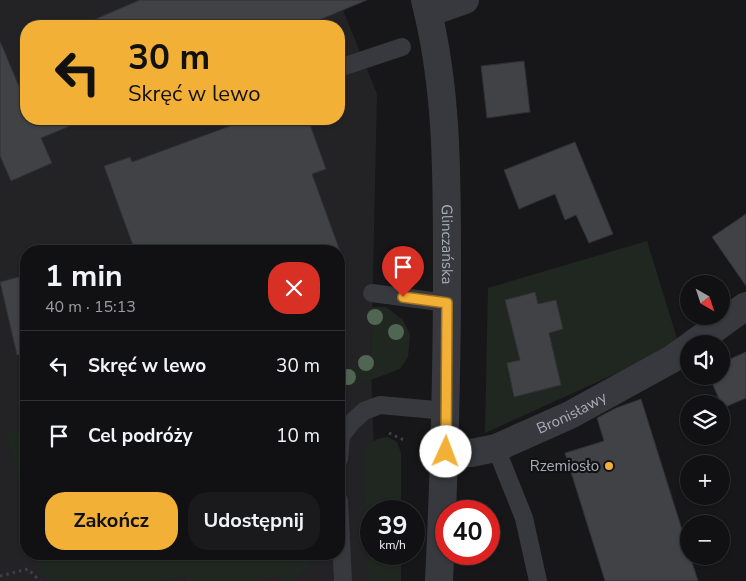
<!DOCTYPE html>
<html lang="pl">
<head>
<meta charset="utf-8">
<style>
  body { margin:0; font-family:"Nunito Sans",sans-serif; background:#1a1a1c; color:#f1f3f6; height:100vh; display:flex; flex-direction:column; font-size:19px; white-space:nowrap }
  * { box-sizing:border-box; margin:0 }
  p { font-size:16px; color:#9c9da0 }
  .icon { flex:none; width:28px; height:28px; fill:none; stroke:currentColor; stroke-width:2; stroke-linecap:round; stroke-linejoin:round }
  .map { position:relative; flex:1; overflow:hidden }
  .side { position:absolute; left:20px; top:245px; width:325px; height:315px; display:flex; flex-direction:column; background:#111113; border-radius:20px; box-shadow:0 1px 4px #0004,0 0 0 1px #303133 }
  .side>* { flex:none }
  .top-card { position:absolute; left:20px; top:20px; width:325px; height:105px; border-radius:20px; box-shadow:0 1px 4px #0004,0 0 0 1px #303133; background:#f2b036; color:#111; overflow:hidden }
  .needle { width:32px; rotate:141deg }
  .fabs { position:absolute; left:680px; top:275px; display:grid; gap:10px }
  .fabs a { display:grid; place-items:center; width:50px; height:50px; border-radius:50%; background:#111113; box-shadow:0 1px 4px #0004,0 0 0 1px #303133; font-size:25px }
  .speed { position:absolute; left:360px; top:500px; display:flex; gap:10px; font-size:25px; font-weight:700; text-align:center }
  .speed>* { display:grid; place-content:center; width:65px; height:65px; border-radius:50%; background:#111113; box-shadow:0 1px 4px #0004,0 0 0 1px #303133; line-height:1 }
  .speed small { font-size:12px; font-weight:400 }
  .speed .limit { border:8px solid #d22; background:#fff; color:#111 }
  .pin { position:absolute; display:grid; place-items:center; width:42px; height:42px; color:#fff; margin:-51px -21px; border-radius:50% 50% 50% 0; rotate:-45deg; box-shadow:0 0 5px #0007 }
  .pin .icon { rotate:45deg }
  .me { position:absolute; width:55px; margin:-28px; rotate:2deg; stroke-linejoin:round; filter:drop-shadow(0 0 4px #0008) }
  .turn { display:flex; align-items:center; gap:18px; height:105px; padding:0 25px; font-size:22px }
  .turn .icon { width:65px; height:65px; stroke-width:2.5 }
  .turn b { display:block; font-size:35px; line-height:42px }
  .round { display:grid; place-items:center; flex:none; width:52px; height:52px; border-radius:20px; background:#1a1a1c }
  .headline { display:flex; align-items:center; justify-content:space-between; height:85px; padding:0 25px }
  h1 { font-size:30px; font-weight:700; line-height:38px }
  .action { display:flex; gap:10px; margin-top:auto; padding:10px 25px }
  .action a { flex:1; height:58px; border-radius:20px; background:#f2b036; color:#111; font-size:20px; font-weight:700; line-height:58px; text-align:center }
  .action a+a { background:#1a1a1c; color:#f1f3f6 }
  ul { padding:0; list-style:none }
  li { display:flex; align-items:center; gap:15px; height:70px; padding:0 25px; border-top:1px solid #303133 }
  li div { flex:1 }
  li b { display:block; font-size:19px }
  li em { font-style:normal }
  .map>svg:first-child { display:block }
  .built { fill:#232326; fill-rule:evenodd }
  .green { fill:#1f2720 }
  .building { fill:#414246; stroke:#313135 }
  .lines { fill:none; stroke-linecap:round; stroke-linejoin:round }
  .path { stroke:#3e4045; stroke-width:3; stroke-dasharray:2.5 4; stroke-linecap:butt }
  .service { stroke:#38393e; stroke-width:18 }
  .minor { stroke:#38393e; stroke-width:28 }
  .tertiary { stroke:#38393e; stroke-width:28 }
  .tree { fill:#516553 }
  .route-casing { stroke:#9d7223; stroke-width:12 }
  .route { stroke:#f2b036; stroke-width:9 }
  .poi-dot { fill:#f2b036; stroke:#121214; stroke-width:2 }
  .labels { text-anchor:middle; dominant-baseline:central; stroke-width:4.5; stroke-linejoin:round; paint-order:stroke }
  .street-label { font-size:15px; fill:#a9aeb9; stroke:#121214 }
  .poi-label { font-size:15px; fill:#a9aeb9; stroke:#121214; text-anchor:end }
</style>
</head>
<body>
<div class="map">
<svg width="746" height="581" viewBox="0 0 746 581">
  <rect width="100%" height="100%" fill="#171719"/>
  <path class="built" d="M0,0H339L377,94L371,368L376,511H371V554L379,581H0ZM26,26H339V119H26ZM26,251H339V554H26Z"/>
  <g class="green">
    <path d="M647,241L679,345L485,433L488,288Z"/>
    <path d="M372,307H386L403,320L410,334L408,357L400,369L346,389L339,396V370L371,368Z"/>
    <path d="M26,428V515L7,433Z"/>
    <path d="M388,437L397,442L401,453V511H371V554H401V581H369L364,453C371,442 375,438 388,437Z"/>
    <path d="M36,554H320L294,581H279L278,576L257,581H186L185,576L164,581H49L48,575L41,577Z"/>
  </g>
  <g class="building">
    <path d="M140,0H367L305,26H79Z"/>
    <path d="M0,41L26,103V119H87L41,138L52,163L11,181L0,156Z"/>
    <path d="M524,61L530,112L487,118L481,66Z"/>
    <path d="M249,119H308L326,169L312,174L340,251H135L104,166L130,157L132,162Z"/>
    <path d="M575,142L613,234L589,243L576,215L565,220L555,194L519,209L504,170Z"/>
    <path d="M746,214V286L712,237Z"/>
    <path d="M26,275V354L17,355L0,282Z"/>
    <path d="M535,292L538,304L556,300L563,329L549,333L561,385L514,397L507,363L520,360L505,300Z"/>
    <path d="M746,352V398L723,408L709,376H721V363Z"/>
    <path d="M641,399L689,552V556H690L698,581H605L565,453L604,441L597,418L616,408Z"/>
  </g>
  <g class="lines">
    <g class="path">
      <path d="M389,433L404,440"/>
      <path d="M0,576L28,569L40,581"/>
    </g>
    <g class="service">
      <path d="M339,68L402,47"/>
      <path d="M372,293L447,303"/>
      <path d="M496,448L524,518L538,581"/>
      <path d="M339,459L341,436L351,423L364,411L380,405L447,411"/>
      <path d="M339,501L343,581"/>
    </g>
    <g class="minor">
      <path d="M428,13L465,0"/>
      <path d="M693,344L746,306"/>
      <path id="s1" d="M446,451L471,453L496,448L570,415L672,359L689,347"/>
    </g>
    <path class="tertiary" id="s2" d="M425,0C448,89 447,180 447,271C447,375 444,477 439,581"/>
  </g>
  <g class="tree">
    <circle cx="375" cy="317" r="8"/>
    <circle cx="396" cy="332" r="8"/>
    <circle cx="366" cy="363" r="8"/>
    <circle cx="348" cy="377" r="8"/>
  </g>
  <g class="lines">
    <g class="route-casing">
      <path id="route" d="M403,297L447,303L446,452"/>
    </g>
    <use href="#route" class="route"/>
  </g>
  <circle class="poi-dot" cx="609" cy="466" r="5"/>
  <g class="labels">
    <g class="street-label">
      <text stroke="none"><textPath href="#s2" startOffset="246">Glinczańska</textPath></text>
      <text stroke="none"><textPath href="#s1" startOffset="134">Bronisławy</textPath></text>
    </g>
    <g class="poi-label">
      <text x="599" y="466">Rzemiosło</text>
    </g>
  </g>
</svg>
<div class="fabs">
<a><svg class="needle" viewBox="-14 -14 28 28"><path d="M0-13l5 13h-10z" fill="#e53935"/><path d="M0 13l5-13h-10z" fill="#9c9da0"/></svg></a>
<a><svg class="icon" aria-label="sound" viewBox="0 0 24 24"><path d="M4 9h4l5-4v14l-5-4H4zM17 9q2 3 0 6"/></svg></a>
<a><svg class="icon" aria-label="layers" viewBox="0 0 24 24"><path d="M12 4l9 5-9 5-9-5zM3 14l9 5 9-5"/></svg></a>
<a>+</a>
<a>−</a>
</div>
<div class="speed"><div>39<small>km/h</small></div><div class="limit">40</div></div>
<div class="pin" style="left:403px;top:297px;background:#d93025"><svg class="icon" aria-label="arrive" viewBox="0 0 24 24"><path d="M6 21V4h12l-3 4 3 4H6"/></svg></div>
<svg class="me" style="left:446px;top:452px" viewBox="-20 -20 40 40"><circle r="19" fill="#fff"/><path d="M0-13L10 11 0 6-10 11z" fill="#f2b036"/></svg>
<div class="top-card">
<div class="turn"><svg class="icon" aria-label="left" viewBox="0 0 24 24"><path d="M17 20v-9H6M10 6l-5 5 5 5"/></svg><div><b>30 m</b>Skręć w lewo</div></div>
</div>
<section class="side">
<div class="headline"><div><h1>1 min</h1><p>40 m · 15:13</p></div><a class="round" style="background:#d93025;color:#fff"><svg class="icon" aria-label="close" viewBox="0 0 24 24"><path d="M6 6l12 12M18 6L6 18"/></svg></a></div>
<ul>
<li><svg class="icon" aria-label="left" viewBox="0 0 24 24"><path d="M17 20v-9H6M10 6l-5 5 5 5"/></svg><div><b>Skręć w lewo</b></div><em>30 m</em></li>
<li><svg class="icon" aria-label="arrive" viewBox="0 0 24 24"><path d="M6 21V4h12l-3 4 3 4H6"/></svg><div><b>Cel podróży</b></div><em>10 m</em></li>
</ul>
<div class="action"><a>Zakończ</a><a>Udostępnij</a></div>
</section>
</div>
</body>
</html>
